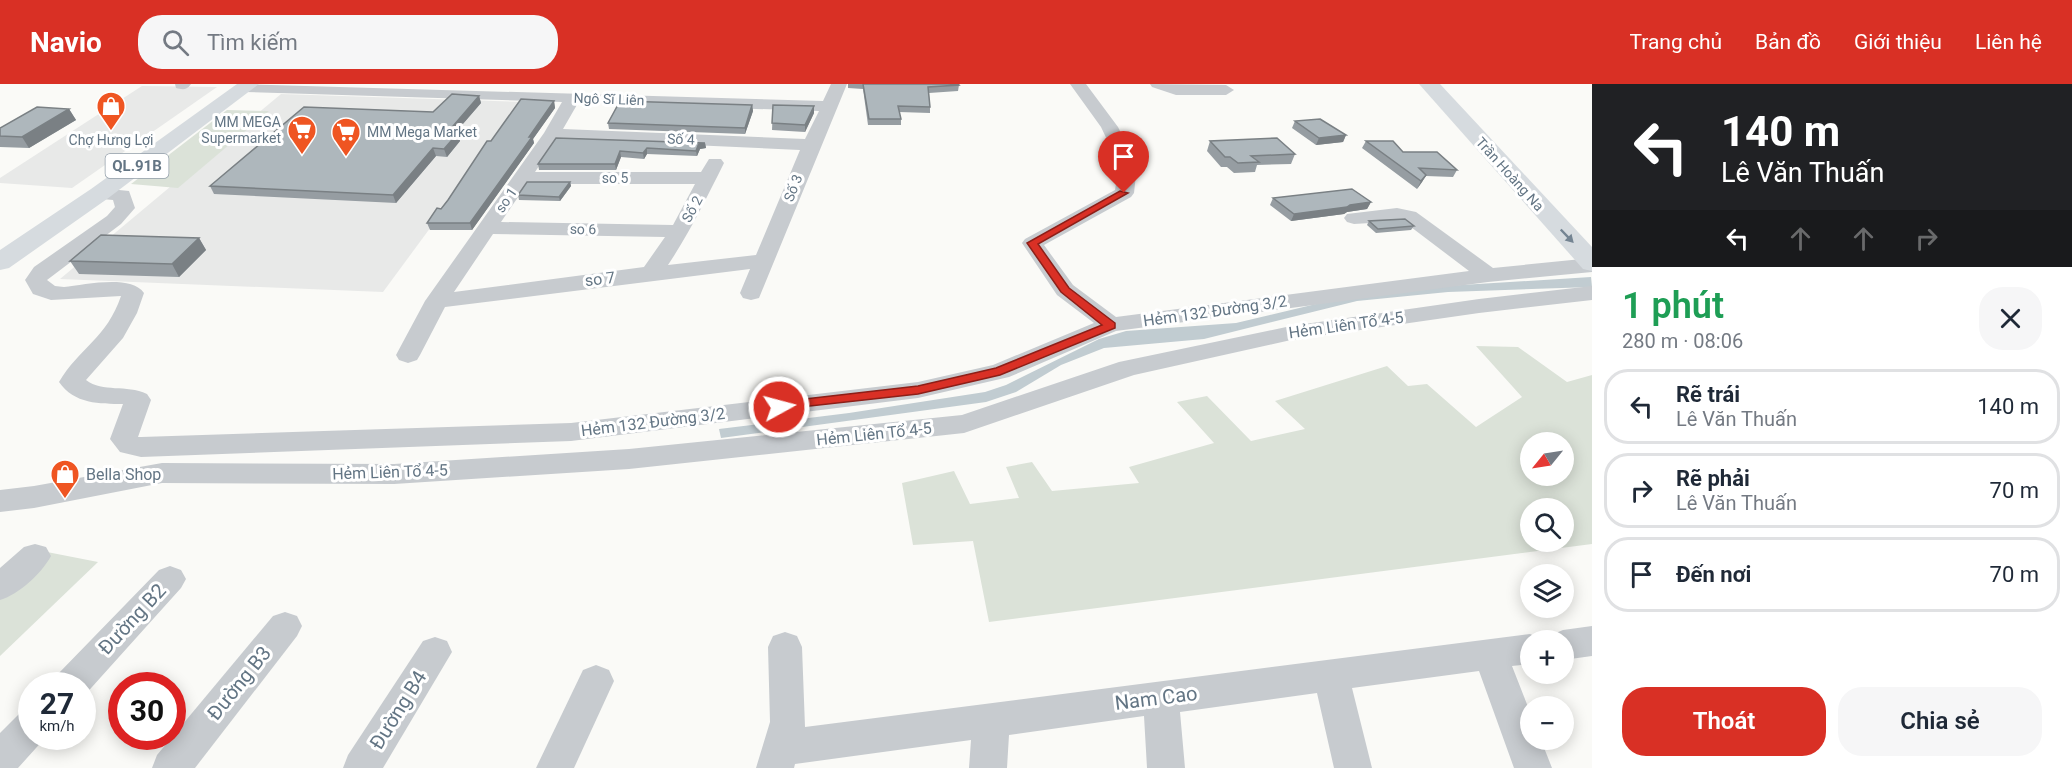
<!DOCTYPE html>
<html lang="vi">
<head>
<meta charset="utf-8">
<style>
  body { margin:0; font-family:Roboto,sans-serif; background:#f6f6f7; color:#1f2937; height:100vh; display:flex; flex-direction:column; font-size:22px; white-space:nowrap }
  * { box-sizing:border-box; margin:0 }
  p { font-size:20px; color:#747a83 }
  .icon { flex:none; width:33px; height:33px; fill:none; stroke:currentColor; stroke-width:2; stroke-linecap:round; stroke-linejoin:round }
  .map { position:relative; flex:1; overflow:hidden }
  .drawer { display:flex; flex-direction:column; background:#fff; width:480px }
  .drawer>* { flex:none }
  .banner { background:#202124; color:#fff; overflow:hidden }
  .needle { width:39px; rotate:240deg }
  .fabs { position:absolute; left:1520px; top:348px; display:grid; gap:12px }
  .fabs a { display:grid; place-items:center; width:54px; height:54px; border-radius:50%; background:#fff; box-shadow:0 3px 15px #0003; font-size:30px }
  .speed { position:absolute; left:18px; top:588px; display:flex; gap:12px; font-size:30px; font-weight:700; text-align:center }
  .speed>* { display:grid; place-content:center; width:78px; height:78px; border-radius:50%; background:#fff; box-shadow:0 3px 15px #0003; line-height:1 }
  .speed small { font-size:15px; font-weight:400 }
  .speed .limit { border:9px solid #d22; background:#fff; color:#111 }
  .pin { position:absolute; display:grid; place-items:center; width:51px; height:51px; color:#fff; margin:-62px -26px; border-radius:50% 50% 50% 0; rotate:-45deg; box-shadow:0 0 6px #0007 }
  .pin .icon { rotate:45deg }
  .me { position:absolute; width:66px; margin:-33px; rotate:83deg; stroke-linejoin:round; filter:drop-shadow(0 0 4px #0008) }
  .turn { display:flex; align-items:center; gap:21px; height:126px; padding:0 30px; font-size:27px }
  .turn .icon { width:78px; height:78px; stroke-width:2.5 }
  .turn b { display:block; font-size:42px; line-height:51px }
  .lanes { display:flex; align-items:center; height:57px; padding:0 30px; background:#0003; justify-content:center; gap:30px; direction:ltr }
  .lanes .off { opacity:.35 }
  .round { display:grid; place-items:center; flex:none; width:63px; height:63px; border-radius:24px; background:#f6f6f7 }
  .summary { display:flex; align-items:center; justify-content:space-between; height:102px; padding:0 30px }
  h1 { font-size:36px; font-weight:600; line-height:45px; color:#1e9e55 }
  .primary-button { display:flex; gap:12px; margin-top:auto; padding:12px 30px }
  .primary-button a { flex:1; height:69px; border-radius:24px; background:#d93025; color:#fff; font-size:24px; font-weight:600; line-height:69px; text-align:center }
  .primary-button a+a { background:#f6f6f7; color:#1f2937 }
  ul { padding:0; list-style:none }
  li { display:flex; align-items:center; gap:18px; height:75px; margin:0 12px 9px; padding:0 18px; border:3px solid #e0e1e3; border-radius:24px }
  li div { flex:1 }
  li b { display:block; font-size:22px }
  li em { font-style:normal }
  header { display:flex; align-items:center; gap:36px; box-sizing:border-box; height:84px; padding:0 30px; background:#d93025; color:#fff }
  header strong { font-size:28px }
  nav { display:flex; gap:33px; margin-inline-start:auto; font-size:21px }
  .search { width:420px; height:54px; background:#f6f6f7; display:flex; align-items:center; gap:15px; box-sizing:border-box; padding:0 21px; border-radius:24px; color:#747a83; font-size:22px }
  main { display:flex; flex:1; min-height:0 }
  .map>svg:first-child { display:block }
  .built { fill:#e8e9e8 }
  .green { fill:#dbe2d8; fill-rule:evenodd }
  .water { fill:#c1ccd1 }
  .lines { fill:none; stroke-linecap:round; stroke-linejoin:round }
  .minor { fill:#c7cbcf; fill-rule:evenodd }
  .major { fill:#d6dbdf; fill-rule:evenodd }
  .highway { fill:#d6dbdf; fill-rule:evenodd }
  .wall { fill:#969da2 }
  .shaded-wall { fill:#7a8084 }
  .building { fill:#aeb7bc; stroke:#7a8084; stroke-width:1.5 }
  .oneway { fill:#748492 }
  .route { fill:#d93025; stroke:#8d1f18; stroke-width:1.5 }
  .labels { text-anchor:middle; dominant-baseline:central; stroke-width:6; stroke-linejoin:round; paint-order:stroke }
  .far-street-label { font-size:14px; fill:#637584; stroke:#fff }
  .far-poi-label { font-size:14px; fill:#637584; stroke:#fff; text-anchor:end }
  .shield { fill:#fff; stroke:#929ea9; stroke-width:1.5 }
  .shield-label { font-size:15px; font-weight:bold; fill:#637584 }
  .street-label { font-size:16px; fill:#637584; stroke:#fff }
  .poi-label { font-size:16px; fill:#637584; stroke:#fff; text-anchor:start }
  .near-street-label { font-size:20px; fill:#637584; stroke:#fff }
</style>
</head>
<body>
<header>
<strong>Navio</strong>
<div class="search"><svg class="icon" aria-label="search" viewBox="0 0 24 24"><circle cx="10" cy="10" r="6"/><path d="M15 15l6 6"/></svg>Tìm kiếm</div>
<nav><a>Trang chủ</a><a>Bản đồ</a><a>Giới thiệu</a><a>Liên hệ</a></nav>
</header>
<main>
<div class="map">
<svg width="1592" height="684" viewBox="0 0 1592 684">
  <rect width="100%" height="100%" fill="#fafaf7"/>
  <g class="built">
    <path d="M142,2L217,3L72,104L0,99V94Z"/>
    <path d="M281,10L523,18L383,208L60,195Z"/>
  </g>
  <g class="green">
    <path d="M227,26L269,27L178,104L131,100Z"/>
    <path d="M1476,262L1518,263L1567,298L1592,291V460L989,538L973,457L913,461L902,399L954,387L970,420L1019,414L1006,383L1032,378L1052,407L1139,399L1129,383L1214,359L1177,318L1207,312L1251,357L1305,345L1275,317L1387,282L1408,302L1427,300L1476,343L1522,313ZM1530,358H1563V392H1530ZM1530,424H1563V458H1530Z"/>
    <path d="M47,468L98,478L0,572V512Z"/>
  </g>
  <path class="water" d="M1591,193L1592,203L1448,208L1357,217L1204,255L1104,264L1061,281L1016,308L986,318L721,354L719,345L849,329L985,308L1006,301L1099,255L1126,247L1236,239L1316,220L1413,204Z"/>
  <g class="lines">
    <g class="minor">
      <path d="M175,0H191C187,6 183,6 176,4Z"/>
      <path d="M239,0L823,17L831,0H847L759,214L751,216L743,214L740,209L750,185L445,223L420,271L417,276L408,279L399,276L396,271L425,217L544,49L562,18L245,8L239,6L237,3ZM578,19L819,27L805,55L563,45ZM557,55L800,66L756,171L668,181C690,148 707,113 724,79L721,75H709L701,88H535ZM527,100H695L673,141L501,138ZM493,150L665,153L644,183L454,208Z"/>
      <path d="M1070,0H1086L1118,43L1137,81L1134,109L1131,113L1044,161L1073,201L1116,233L1469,187L1403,137L1354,140L1347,138L1344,134L1347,130L1397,124L1416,128L1493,184L1592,174V188L1488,198L1116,247L1009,293L918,314L571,357L141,373L120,368L110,355L123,320C100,320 74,320 59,298C79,264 107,254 121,212L51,216L33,210L25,196L34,183L107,132L115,123L113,116L92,114L89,110L92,106L99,104L129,107L135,124L121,140L47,196L55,202L64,203C84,201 131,190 144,209L137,229L123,254L86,296C103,309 126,300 147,310L151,316L138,353H141L571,339L918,298L993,281L1094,239L1057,211L1022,159L1025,155L1115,106L1119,81L1101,43Z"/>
      <path d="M1150,0L1226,1L1234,6L1226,11H1176L1152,3Z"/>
      <path d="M1592,202V216L1479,229L1291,256L1134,291L964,349L629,385L394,400L162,399L34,424L0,428V406L34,402L162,379L394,380L629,365L962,331L1119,278L1291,242L1479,215Z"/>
      <path d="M35,460L46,463L51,472C41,490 19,510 0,516V484L24,463Z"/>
      <path d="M170,482L181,486L186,495L181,504L83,613L82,602H52L57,591L159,486Z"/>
      <path d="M285,528L297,532L302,542L297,552L195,684H152L157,671L273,532Z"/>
      <path d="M1592,542V572L1563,576V556H1548L1551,551L1563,546Z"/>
      <path d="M785,548L797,552L802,563L805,643L1530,550L1543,556H1530V580L1512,582L1530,628V656H1541L1552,684H1514L1479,587L1352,604L1372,684H1334L1317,609L1180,628L1185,684H1147L1144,632L1009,651L1007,684H969L971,656L795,680L794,684H756L770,638L768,563L773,552Z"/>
      <path d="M435,553L447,557L452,568L383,684H343L348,671L423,557Z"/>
      <path d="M596,581L609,586L614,597L574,684H536L583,586Z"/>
      <path d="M32,625V652H46L45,654L18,684H0V649L19,630Z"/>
    </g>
    <path class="major" d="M1419,0H1440L1592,163V187L1583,185Z"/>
    <path class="highway" d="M237,0H259L107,115L9,184L0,186V166L91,105Z"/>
  </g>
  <g class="wall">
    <path d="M848,0H958L959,1L958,7L929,9L930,23V29L899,28L901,35V41H868L863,5L848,4Z"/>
    <path d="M479,12L481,19L455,49H458L460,57L447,73L436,72L396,119L214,110L210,102L433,28Z"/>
    <path d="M554,17L555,24L533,55L534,59L472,146H430L427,139L441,125L491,57Z"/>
    <path d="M752,21L753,27L745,50L609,45L608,39Z"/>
    <path d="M773,21L814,29L805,48L772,46Z"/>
    <path d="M69,25L76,36L29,64L0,63V44Z"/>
    <path d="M1295,37L1346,51L1343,58L1316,61L1292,44Z"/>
    <path d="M556,54L705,59L706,64L700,65L697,72L647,70L644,75L621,73L616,86H539L538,80Z"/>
    <path d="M1210,57L1295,70L1291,80L1257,81L1255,88L1234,89L1227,83H1221L1207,67Z"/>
    <path d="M1366,57L1403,68L1457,86L1453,93L1426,92L1422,98L1417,105L1362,64Z"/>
    <path d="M570,98L571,102L560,117L519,116L518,111Z"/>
    <path d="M1273,114L1371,118L1367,125L1347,128L1344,130L1291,137L1270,121Z"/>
    <path d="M1369,137L1414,142L1411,146L1376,149L1367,141Z"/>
    <path d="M199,154L206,166L179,193L79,190L70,177Z"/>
  </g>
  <g class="shaded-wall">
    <path d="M479,12L481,19L449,56L447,49Z"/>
    <path d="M554,17L555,24L533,55L534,59L472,146L470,139L529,53Z"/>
    <path d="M752,21L753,27L745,50V44Z"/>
    <path d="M814,22V29L805,48V41Z"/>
    <path d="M69,25L76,36L29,64L22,53Z"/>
    <path d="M458,49L460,57L447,73L444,65Z"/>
    <path d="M1346,51L1343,58L1316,61L1319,54Z"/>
    <path d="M699,59H705L706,64L700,65L697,72L696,67Z"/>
    <path d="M433,64L436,72L396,119L393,111Z"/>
    <path d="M647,64V70L644,75L643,69Z"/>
    <path d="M620,67L621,73L616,86L615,80Z"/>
    <path d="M1426,91L1422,98L1417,105L1421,97Z"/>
    <path d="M570,98L571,102L560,117L559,113Z"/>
    <path d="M1371,118L1367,125L1347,128L1344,130L1291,137L1294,130L1350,121Z"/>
    <path d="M199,154L206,166L179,193L172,180Z"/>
  </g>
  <g class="building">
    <path d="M863,0H958L959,1L928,3L930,23L898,22L901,35H869Z"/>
    <path d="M452,10L479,12L447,49H458L444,65L433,64L393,111L210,102L304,23L433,28Z"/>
    <path d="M521,15L554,17L529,53H532L470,139H427L437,124L441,125L448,116L487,57H491Z"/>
    <path d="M620,17L752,21L745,44L608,39Z"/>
    <path d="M773,21L814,22L805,41L772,39Z"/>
    <path d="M37,23L69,25L22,53L0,52V44Z"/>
    <path d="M1320,35L1346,51L1319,54L1295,37Z"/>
    <path d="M556,54L705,59H699L696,67L647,64L643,69L620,67L615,80H538Z"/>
    <path d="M1277,54L1295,70L1251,72L1259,78L1238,79L1230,73H1225L1210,57Z"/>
    <path d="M1366,57H1393L1403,68H1437L1457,86L1419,84L1426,91L1421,97Z"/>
    <path d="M527,98H570L559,113L518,111Z"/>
    <path d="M1352,105L1371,118L1350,121L1347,123L1294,130L1273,114Z"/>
    <path d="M1405,135L1414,142L1378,145L1369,137Z"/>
    <path d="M101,151L199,154L172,180L70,177Z"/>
  </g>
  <defs><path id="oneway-solid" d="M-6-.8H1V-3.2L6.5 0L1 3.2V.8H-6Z" transform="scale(1.5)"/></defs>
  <use class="oneway" href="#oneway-solid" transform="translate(1567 152) rotate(46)"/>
  <path class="route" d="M1120,107L1128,109L1038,160L1069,204L1115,239V244L1000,291L918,310L774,326L772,323L779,318L918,302L996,284L1102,241L1061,208L1027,159Z"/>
  <defs>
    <g id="shop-pin" transform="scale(1.5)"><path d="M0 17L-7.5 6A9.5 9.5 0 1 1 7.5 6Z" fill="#ef5522" stroke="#fff"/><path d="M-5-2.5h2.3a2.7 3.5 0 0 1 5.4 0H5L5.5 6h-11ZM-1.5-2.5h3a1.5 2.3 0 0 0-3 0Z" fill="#fff"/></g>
    <g id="supermarket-pin" transform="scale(1.5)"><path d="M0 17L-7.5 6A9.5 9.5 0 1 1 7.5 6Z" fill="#ef5522" stroke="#fff"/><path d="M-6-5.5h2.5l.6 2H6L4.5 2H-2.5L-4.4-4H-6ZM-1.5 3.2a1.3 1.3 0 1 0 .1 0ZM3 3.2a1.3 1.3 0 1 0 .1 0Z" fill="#fff"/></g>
  </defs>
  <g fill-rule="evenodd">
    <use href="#shop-pin" x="111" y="22"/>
    <use href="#supermarket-pin" x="302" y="46"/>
    <use href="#supermarket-pin" x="346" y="48"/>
    <use href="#shop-pin" x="65" y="390"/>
  </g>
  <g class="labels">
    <g class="far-street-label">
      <text transform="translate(609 15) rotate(2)">Ngô Sĩ Liên</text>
      <text transform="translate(681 55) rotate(2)">Số 4</text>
      <text transform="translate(1510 90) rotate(48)">Trần Hoàng Na</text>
      <text x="615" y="94">so 5</text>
      <text transform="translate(793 104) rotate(-68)">Số 3</text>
      <text transform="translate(506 116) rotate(-56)">so 1</text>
      <text transform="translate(692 125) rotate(-61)">Số 2</text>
      <text transform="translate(583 145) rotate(1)">so 6</text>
    </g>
    <g class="far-poi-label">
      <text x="281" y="38">MM MEGA<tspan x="281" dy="16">Supermarket</tspan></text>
      <text x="367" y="48" text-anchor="start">MM Mega Market</text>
      <text x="111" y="56" text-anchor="middle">Chợ Hưng Lợi</text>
    </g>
    <rect class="shield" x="105.5" y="70" width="63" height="24" rx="4.5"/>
    <g class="shield-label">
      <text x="137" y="82">QL.91B</text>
    </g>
    <g class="street-label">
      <text transform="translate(600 195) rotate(-7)">so 7</text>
      <text transform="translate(1215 227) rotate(-8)">Hẻm 132 Đường 3/2</text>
      <text transform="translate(1346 241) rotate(-8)">Hẻm Liên Tổ 4-5</text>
      <text transform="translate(653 338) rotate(-7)">Hẻm 132 Đường 3/2</text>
      <text transform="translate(874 350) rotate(-6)">Hẻm Liên Tổ 4-5</text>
      <text transform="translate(390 388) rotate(-2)">Hẻm Liên Tổ 4-5</text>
    </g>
    <g class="poi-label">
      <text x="86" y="390">Bella Shop</text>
    </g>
    <g class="near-street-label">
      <text transform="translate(132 535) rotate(-47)">Đường B2</text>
      <text transform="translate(239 599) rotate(-51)">Đường B3</text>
      <text transform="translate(1156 614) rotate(-7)">Nam Cao</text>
      <text transform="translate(398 626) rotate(-58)">Đường B4</text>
    </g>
  </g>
</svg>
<div class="fabs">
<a><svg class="needle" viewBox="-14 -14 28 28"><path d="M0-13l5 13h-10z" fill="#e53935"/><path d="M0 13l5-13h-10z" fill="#747a83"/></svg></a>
<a><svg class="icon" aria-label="search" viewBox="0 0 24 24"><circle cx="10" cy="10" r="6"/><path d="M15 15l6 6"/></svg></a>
<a><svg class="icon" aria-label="layers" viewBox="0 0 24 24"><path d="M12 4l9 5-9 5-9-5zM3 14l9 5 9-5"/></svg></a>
<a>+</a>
<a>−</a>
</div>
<div class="speed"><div>27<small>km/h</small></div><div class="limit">30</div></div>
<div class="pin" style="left:1124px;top:109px;background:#d93025"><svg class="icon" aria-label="arrive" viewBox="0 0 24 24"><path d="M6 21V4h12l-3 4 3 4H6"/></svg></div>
<svg class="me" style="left:779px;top:323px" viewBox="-20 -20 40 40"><circle r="17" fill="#d93025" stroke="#fff" stroke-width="3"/><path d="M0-11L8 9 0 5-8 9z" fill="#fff"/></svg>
</div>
<section class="drawer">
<div class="banner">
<div class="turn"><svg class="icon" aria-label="left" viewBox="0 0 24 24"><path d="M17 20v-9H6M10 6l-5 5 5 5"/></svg><div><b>140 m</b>Lê Văn Thuấn</div></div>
<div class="lanes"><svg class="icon" aria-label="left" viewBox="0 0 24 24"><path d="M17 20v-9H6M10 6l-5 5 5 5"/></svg><svg class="icon off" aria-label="ahead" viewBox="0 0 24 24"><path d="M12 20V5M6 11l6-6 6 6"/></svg><svg class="icon off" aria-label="ahead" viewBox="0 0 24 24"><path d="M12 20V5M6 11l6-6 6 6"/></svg><svg class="icon off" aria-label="right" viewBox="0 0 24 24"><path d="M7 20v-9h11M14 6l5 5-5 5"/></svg></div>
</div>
<div class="summary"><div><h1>1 phút</h1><p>280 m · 08:06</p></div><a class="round"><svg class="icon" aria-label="close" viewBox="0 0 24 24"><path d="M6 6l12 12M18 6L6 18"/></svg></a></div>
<ul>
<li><svg class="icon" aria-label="left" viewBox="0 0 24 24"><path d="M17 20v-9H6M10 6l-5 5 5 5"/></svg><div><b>Rẽ trái</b><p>Lê Văn Thuấn</p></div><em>140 m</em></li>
<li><svg class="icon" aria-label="right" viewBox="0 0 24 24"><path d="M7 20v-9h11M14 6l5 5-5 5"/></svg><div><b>Rẽ phải</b><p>Lê Văn Thuấn</p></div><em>70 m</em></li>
<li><svg class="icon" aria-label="arrive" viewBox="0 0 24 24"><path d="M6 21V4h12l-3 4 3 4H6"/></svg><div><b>Đến nơi</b></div><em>70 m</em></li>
</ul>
<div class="primary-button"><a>Thoát</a><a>Chia sẻ</a></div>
</section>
</main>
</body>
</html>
